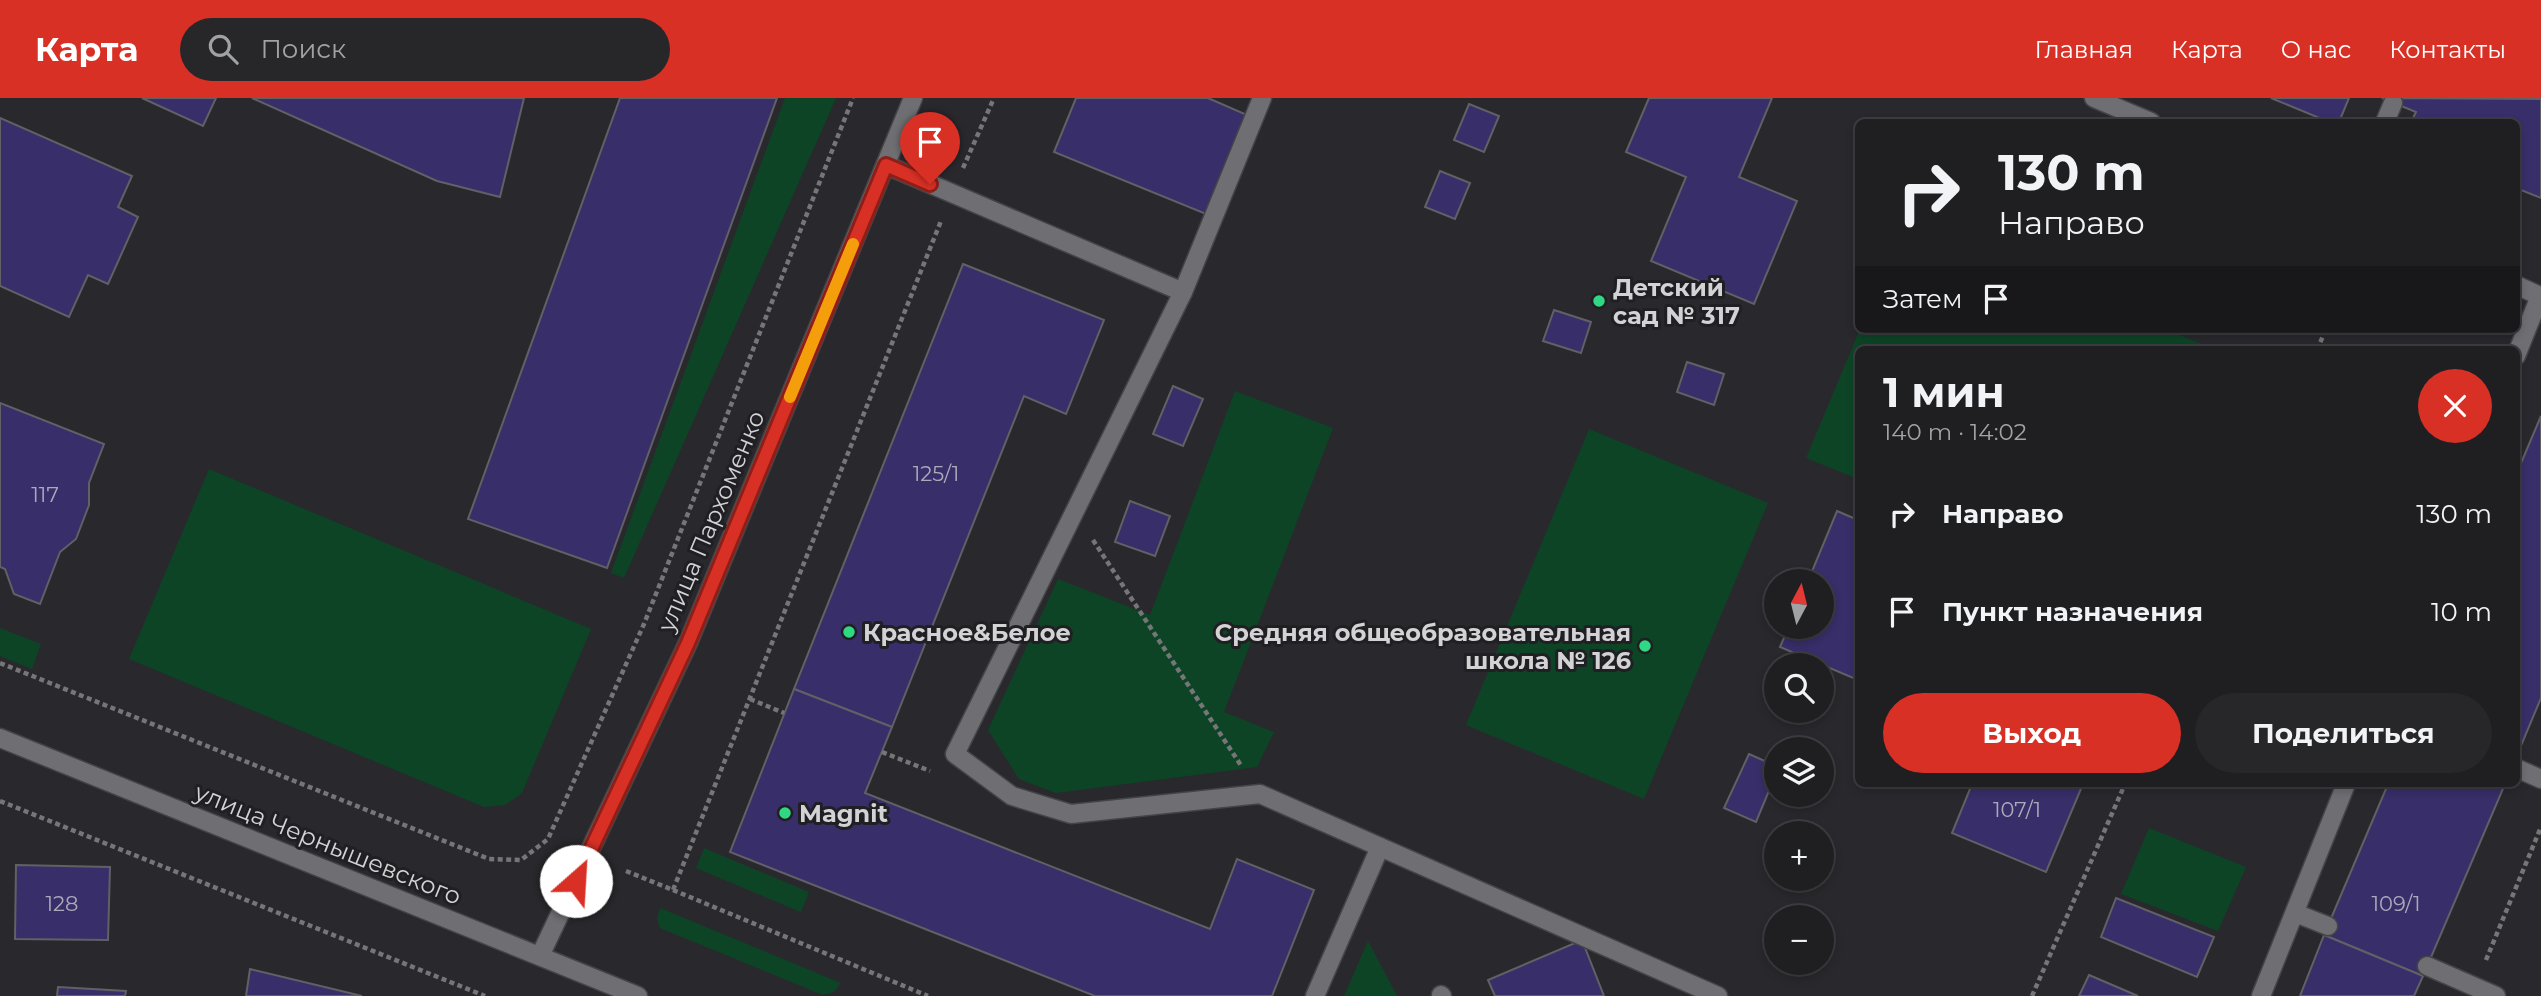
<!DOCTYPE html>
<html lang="ru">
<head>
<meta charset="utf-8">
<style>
  body { margin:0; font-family:Montserrat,sans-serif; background:#27272a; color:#f1f3f6; height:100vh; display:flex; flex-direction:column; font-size:26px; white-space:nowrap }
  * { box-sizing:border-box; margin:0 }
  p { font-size:23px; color:#a1a2a5 }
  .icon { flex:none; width:38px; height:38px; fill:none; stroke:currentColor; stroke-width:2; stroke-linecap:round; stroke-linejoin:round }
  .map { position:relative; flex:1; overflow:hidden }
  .sheet { position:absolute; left:1855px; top:248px; width:665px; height:441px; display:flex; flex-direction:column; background:#1f1f22; border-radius:10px; box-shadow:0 4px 10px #0003,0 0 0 2px #3c3d40 }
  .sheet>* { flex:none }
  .guide { position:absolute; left:1855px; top:21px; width:665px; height:214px; border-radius:10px; box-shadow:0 4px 10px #0003,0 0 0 2px #3c3d40; background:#1f1f22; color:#f1f3f6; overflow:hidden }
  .needle { width:46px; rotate:7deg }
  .buttons { position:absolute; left:1764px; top:471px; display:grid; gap:14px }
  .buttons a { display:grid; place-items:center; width:70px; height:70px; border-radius:50%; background:#1f1f22; box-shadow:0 4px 10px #0003,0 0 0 2px #3c3d40; font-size:35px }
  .pin { position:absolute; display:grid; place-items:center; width:60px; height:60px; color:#fff; margin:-72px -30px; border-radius:50% 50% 50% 0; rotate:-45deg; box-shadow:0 0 7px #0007 }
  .pin .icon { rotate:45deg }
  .me { position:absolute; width:77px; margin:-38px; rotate:26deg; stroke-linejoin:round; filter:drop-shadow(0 0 5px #0008) }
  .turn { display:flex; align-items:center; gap:24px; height:147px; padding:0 28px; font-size:32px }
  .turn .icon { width:91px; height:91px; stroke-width:2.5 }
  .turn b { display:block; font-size:49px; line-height:60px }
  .then { display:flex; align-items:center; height:66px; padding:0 28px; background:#0003; gap:14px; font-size:26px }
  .round { display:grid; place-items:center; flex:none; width:74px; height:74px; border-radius:37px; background:#27272a }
  .summary { display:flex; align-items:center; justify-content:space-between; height:119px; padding:0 28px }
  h1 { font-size:42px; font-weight:700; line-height:52px }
  .button { display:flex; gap:14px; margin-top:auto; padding:14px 28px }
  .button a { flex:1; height:80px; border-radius:42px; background:#d93025; color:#fff; font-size:28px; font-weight:700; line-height:80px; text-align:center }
  .button a+a { background:#27272a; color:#f1f3f6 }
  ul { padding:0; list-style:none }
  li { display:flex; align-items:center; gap:21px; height:98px; padding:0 28px }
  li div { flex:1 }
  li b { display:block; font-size:26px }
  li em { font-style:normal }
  header { display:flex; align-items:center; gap:42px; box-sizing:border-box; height:98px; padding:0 35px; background:#d93025; color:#fff }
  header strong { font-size:33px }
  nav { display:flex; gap:38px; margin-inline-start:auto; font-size:24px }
  .search { width:490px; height:63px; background:#27272a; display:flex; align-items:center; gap:18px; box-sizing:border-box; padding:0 24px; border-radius:38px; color:#a1a2a5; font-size:26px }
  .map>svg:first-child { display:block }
  .green { fill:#0d4426 }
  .building { fill:#382e69; stroke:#616065; stroke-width:2 }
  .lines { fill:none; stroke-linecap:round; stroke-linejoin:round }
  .service-casing { stroke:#444447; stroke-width:21 }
  .tertiary-casing { stroke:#444447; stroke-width:21 }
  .path { stroke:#767679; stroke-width:4.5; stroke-dasharray:5 3.5; stroke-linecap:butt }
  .service { stroke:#6f6f73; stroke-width:18 }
  .tertiary { stroke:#6f6f73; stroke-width:18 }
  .route-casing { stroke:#8d1f18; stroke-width:18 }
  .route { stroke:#d93025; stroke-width:12 }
  .slow { stroke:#f59e0b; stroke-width:12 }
  .poi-dot { fill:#30d883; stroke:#201f23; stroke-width:2.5 }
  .labels { text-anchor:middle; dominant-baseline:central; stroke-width:6; stroke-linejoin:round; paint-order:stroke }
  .number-label { font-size:21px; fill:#acaaba }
  .poi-label { font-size:24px; font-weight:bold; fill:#d3d3d5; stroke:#201f23; text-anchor:start }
  .street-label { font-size:24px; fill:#d3d3d5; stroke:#201f23 }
</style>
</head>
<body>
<header>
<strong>Карта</strong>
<div class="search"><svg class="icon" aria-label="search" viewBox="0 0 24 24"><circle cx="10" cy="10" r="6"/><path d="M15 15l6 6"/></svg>Поиск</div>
<nav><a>Главная</a><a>Карта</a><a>О нас</a><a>Контакты</a></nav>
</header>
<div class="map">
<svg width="2541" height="898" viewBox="0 0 2541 898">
  <rect width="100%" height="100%" fill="#29292d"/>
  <g class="green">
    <path d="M785,0H836L624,480L611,475Z"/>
    <path d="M1860,231H2165L2216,252H1858V381L1806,360Z"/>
    <path d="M1235,293L1333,330L1224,614L1274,634L1257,669L1056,695L1019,681L988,632L1058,481L1150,517Z"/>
    <path d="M1589,331L1768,405L1644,701L1466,627Z"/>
    <path d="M209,371L591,531L522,695L505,707L484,709L129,561Z"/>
    <path d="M0,530L41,546L32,571L0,558Z"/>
    <path d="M2149,730L2246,769L2218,833L2121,796Z"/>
    <path d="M704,750L809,794L801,814L696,770Z"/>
    <path d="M660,810L841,885L834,894L823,897L660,830L657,820Z"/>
    <path d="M1368,843L1397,898H1344Z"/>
  </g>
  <g class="building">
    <path d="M142,0H216L203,28Z"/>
    <path d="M252,0H524L500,99L437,83Z"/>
    <path d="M620,0H777L607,470L468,421Z"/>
    <path d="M1076,0H1208L1247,17L1206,116L1054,54Z"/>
    <path d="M1649,0H1772L1739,79L1797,103L1754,206L1651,163L1686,79L1626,54Z"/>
    <path d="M2271,0H2349L2339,24H2329Z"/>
    <path d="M2382,0L2541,1V100L2516,90V24H2411L2416,14Z"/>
    <path d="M1469,6L1499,18L1484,54L1454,42Z"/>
    <path d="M0,20L132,78L118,109L138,119L108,186L88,177L69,219L0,188Z"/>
    <path d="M1440,73L1470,85L1455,121L1425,109Z"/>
    <path d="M963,166L1104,222L1066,316L1024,298L892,629L794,591Z"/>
    <path d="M1554,212L1591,224L1581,255L1543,243Z"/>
    <path d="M1687,264L1724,276L1714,307L1677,294Z"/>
    <path d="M1173,288L1203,301L1183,348L1153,336Z"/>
    <path d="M0,305L104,346L89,385V407L76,441L60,454L40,506L14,496L5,471L0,469Z"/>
    <path d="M2541,318V600L2518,655L2516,654V377Z"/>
    <path d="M1130,403L1170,418L1155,458L1115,444Z"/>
    <path d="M1837,413L1858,422V582L1780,549L1789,528H1822V483H1808Z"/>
    <path d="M794,591L892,629L865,695L1210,831L1237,761L1314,792L1272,898H1095L730,754Z"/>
    <path d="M1749,656L1776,668V676L1756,724L1724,710Z"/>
    <path d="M1972,686H2083L2046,774L1952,735Z"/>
    <path d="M2388,686H2505L2423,878L2324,837Z"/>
    <path d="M16,767L110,769L108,842L15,841Z"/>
    <path d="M2116,800L2214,839L2197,879L2101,839Z"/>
    <path d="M2324,837L2423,878L2414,898H2300Z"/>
    <path d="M1582,842L1604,898H1495L1488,882Z"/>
    <path d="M250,871L362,898H246Z"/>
    <path d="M2089,877L2138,898H2079Z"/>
    <path d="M58,889L126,893L125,898H57Z"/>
  </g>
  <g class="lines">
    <g class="service-casing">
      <g id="service">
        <path d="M2094,0L2151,24"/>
        <path d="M2385,24L2393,5"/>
        <path d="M886,67L1183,194L1262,0"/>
        <path d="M2516,187L2540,198L2516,258"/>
        <path d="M1183,194L955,656L1012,698L1071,716L1260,696L1718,898"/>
        <path d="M2516,670L2541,681"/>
        <path d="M2295,815L2328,828"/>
        <path d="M2427,868L2496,898"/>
        <path d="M1441,897L1442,898"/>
        <path d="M1315,898L1380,749"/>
        <path d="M2261,898L2346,686"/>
      </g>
    </g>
    <g class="tertiary-casing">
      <g id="tertiary">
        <path d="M0,640L638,898"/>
        <path d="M540,858L688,545L913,0"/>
      </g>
    </g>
    <g class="path">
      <path d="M963,70L994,0"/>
      <path d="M2317,252L2326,231"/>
      <path d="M1093,442L1242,669"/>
      <path d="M0,565L489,761L521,762L548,741L644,526L853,0"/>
      <path d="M750,601L784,615"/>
      <path d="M882,654L930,673"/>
      <path d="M0,703L485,898"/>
      <path d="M626,773L673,792L941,123"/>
      <path d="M673,792L928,898"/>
      <path d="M2486,862L2541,729"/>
      <path d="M2032,898L2125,686"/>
    </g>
    <use href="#service" class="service"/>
    <use href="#tertiary" class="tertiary"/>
  </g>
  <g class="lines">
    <g class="route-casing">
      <path id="route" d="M576,783L688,545L886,67L930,86"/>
    </g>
    <use href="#route" class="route"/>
    <path class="slow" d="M790,299L853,146"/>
  </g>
  <g class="poi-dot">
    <circle cx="1599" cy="203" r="7"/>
    <circle cx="849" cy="534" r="7"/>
    <circle cx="1645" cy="548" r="7"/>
    <circle cx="785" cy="715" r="7"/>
  </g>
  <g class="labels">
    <g class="number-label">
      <text x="936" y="375">125/1</text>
      <text x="45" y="396">117</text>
      <text x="2017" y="711">107/1</text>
      <text x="62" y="805">128</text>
      <text x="2396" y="805">109/1</text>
    </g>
    <g class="poi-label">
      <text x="1613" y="189">Детский<tspan x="1613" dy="28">сад № 317</tspan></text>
      <text x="863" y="534">Красное&amp;Белое</text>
      <text x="1631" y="534" text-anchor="end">Средняя общеобразовательная<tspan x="1631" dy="28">школа № 126</tspan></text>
      <text x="799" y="715">Magnit</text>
    </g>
    <g class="street-label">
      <text transform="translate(711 423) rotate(-67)">улица Пархоменко</text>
      <text transform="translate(328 746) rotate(22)">улица Чернышевского</text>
    </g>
  </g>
</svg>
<div class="buttons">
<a><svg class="needle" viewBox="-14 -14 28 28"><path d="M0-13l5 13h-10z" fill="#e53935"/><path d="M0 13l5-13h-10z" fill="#a1a2a5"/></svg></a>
<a><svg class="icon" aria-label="search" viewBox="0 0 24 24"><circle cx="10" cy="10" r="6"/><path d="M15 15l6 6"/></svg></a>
<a><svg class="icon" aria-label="layers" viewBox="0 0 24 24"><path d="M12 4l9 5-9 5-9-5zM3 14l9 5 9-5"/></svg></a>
<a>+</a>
<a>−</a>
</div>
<div class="pin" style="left:930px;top:86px;background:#d93025"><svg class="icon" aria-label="arrive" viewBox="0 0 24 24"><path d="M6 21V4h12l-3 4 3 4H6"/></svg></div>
<svg class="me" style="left:576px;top:783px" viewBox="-20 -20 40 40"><circle r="19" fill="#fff"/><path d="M0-13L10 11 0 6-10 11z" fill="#d93025"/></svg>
<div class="guide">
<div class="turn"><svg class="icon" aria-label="right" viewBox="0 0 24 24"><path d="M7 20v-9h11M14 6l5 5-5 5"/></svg><div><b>130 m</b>Направо</div></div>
<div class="then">Затем<svg class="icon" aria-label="arrive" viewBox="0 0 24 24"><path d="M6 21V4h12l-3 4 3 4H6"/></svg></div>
</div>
<section class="sheet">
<div class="summary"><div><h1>1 мин</h1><p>140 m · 14:02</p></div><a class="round" style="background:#d93025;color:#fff"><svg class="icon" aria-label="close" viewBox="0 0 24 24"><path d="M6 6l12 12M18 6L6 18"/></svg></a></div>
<ul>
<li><svg class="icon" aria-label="right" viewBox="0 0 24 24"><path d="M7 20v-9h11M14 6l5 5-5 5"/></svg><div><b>Направо</b></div><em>130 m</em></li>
<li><svg class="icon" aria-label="arrive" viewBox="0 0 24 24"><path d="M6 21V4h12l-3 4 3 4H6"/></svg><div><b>Пункт назначения</b></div><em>10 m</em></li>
</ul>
<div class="button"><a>Выход</a><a>Поделиться</a></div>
</section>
</div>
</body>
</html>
